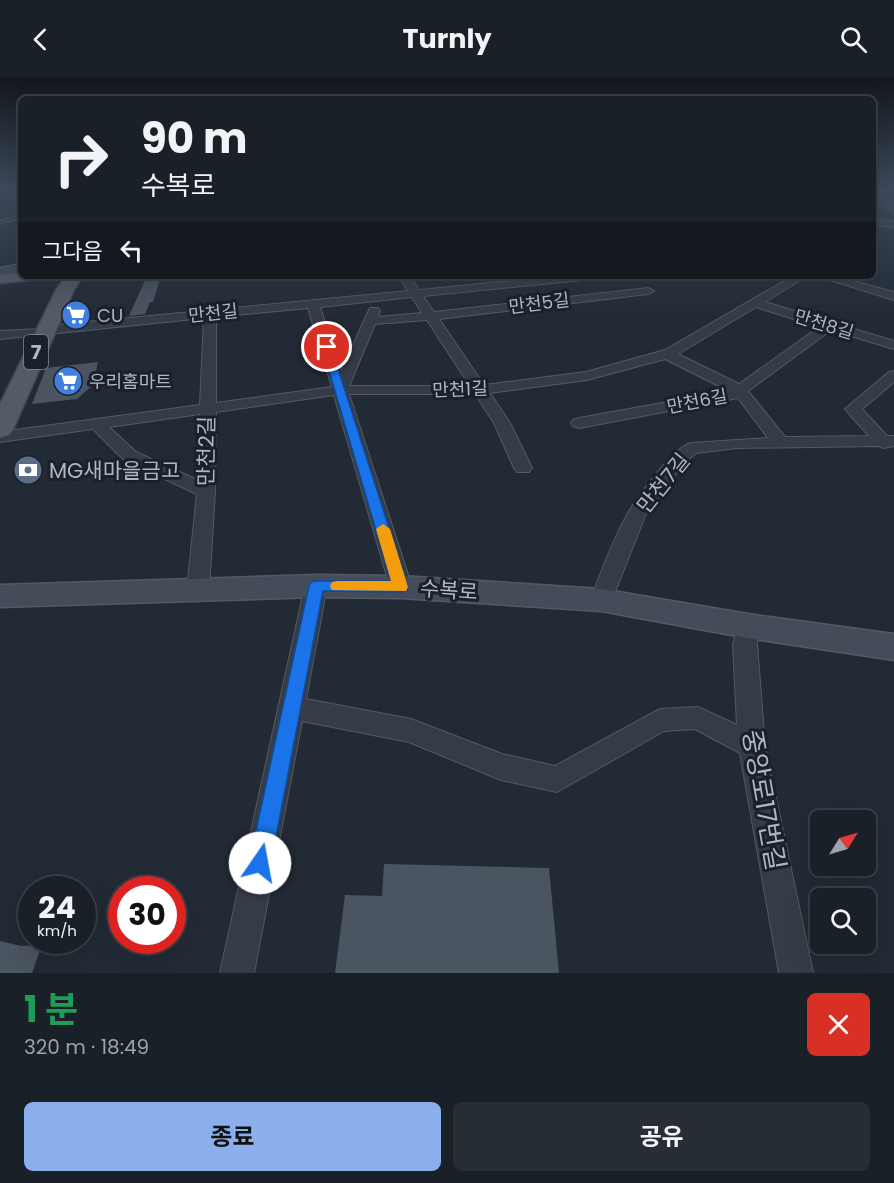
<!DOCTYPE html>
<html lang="ko">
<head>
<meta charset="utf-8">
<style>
  body { margin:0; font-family:Poppins,"Noto Sans KR",sans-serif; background:#272d34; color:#f1f3f6; height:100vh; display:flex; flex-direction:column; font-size:22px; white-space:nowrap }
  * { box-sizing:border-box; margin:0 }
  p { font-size:20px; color:#9fa3a8 }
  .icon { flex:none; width:33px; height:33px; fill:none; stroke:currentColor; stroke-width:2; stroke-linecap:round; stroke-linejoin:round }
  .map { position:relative; height:895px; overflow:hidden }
  .drawer { display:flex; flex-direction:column; background:#1a2028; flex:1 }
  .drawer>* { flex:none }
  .guide { position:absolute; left:18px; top:18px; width:858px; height:183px; border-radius:9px; box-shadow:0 6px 24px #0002,0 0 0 2px #383e45; background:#1a2028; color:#f1f3f6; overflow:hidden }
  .needle { width:39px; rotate:53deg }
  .buttons { position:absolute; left:810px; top:732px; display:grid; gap:12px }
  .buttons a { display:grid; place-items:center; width:66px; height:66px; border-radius:9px; background:#1a2028; box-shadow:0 6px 24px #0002,0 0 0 2px #383e45; font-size:30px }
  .speed { position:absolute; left:18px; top:798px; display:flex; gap:12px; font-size:30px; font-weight:700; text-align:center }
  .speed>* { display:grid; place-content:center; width:78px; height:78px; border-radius:50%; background:#1a2028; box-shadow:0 6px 24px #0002,0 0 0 2px #383e45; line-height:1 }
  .speed small { font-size:15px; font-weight:400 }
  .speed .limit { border:9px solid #d22; background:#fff; color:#111 }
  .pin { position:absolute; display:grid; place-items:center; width:51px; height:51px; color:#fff; margin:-26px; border:3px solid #fff; border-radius:50%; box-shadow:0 2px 6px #0007 }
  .me { position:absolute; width:66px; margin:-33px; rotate:12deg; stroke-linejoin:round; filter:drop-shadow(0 0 4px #0008) }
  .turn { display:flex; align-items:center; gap:21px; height:126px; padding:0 24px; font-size:27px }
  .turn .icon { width:78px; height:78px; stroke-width:2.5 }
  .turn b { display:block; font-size:42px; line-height:51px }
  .then { display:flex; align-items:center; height:57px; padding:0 24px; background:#0003; gap:12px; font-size:22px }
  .round { display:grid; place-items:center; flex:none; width:63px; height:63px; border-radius:9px; background:#272d34 }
  .overview { display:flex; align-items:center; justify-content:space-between; height:102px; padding:0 24px }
  h1 { font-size:36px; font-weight:700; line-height:45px; color:#1e9e55 }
  .action { display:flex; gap:12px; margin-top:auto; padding:12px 24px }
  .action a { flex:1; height:69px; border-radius:9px; background:#8bafed; color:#111; font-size:24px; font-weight:700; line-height:69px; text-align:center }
  .action a+a { background:#272d34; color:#f1f3f6 }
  header { display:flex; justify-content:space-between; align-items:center; height:78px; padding:0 24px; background:#1a2028; font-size:27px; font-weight:700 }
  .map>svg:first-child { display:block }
  .building { fill:#4b5461 }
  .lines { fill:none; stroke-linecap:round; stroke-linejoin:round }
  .lane-casing { stroke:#535a64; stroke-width:3 }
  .street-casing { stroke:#535a64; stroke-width:2 }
  .secondary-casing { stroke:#535a64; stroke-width:3 }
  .primary-casing { stroke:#3f4550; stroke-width:3 }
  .lane { fill:#363c46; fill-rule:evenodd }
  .street { fill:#363c46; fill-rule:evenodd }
  .secondary { fill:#444b59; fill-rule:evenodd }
  .primary { fill:#545b66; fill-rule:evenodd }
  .route { fill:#1a73e8; stroke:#114b97; stroke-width:1.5 }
  .slow { fill:#f59e0b }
  .labels { text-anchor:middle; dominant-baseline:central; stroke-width:6; stroke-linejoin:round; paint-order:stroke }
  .far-street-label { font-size:18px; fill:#b0b7c3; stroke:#1b212b }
  .far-poi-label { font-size:18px; fill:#b0b7c3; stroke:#1b212b; text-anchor:start }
  .shield { fill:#1b212b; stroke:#838a95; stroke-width:1.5 }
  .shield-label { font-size:20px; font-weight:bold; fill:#b0b7c3 }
  .street-label { font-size:21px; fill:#b0b7c3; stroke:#1b212b }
  .poi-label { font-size:21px; fill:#b0b7c3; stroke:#1b212b; text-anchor:start }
  .near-street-label { font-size:26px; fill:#b0b7c3; stroke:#1b212b }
</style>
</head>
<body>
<header><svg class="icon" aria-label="back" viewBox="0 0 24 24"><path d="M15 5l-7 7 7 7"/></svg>Turnly<svg class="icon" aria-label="search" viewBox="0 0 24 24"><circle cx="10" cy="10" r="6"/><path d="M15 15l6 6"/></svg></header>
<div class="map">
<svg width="894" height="895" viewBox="0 0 894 895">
  <rect width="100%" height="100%" fill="#222a35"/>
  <g class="building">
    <path d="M147,198H161L153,224H150L145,236L129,238Z"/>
    <path d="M98,284L93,307L77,321L32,326L46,290Z"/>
    <path d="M384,786L549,790L559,895H335L345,817L382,818Z"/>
    <path d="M0,863L21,868L42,867L32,895H0Z"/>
  </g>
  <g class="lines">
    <g class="lane-casing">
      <path id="lane" d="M21,138V140L0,145V143Z"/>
    </g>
    <g class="street-casing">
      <g id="street">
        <path d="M873,113L894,128V136L873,119Z"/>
        <path d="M873,141L894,143V149L873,147Z"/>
        <path d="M398,198H410L419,212L559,198H599L593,201L423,218L434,234L648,210L654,213L648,216L439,241L484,307L586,294L665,272L793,198H807L765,224L894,263V271L831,252L748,313L785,359L869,358L845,331L889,294L894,293V304L862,331L887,358H894V368L884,370L878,368L737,370L696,375L683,386L645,438L612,522L609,528L601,530L593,528L590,522C602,494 612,463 627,437C636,420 674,369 691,365L768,360L738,320L579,350L573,348L571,345L573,342L579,340L729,313L665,281L587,302L490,315L510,345L532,390L529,394H517L514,390L494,345L475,316H349L412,509L409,514L401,517L393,514L390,509L334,317L216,334L215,413L209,511L206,516L198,519L190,516L187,511L197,416L124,382L93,351L0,364V354L200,327L204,240L0,261V253L40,251L46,248L408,213ZM412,219L422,235L378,239L380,233L378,230H370L341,293L320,229ZM756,229L819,249L739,306L678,276ZM308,230L332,309L216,325V239ZM427,242L470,308H349L375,246ZM200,336L197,402L136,374L109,349Z"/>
        <path d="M817,198H835L894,214V222Z"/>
        <path d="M316,500L324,503L327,508L306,621L411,641L502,676L555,688L660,631L698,629L737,647L733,566L740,542L748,539L756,542L759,548L757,566L765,668L813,895H779L740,675L695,651L664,653L557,714L501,702L409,664L302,643L254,895H220L305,508L308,503Z"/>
      </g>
    </g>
    <g class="secondary-casing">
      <g id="secondary">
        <path d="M21,186V194L0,200V190Z"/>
        <path d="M316,497L401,498L601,511L748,536L894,556V582L748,560L601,533L401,520L316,519L0,529V507Z"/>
      </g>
    </g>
    <g class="primary-casing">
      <g id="primary">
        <path d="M21,194V198H35L33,202L0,205V197Z"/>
        <path d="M66,198H83L74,212L13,352L9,357L0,360V326L56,212Z"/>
      </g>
    </g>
    <use href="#lane" class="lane"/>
    <use href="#street" class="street"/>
    <use href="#secondary" class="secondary"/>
    <use href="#primary" class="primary"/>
  </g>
  <linearGradient id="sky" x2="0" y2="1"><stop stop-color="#13171d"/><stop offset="0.47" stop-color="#3e4a5c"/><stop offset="1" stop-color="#3e4a5c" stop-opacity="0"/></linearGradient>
  <rect width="894" height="238" fill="url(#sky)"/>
  <path class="route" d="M327,266L331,269L408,509L406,513L400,514L323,513L271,785L268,792L260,795L252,792L249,785L309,508L311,504L316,503H391L322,269Z"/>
  <path class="slow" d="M383,446L390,451L408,509L406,513L332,512L330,508L332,504L338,503H391L376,451Z"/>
  <defs>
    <g id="supermarket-disc" transform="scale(1.5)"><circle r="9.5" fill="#3f7fe0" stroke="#1b212b"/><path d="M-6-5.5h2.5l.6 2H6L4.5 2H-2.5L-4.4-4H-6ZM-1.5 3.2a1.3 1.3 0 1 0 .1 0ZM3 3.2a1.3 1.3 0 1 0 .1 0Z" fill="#fff"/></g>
    <g id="bank-disc" transform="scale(1.5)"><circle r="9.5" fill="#5c6f8a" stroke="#1b212b"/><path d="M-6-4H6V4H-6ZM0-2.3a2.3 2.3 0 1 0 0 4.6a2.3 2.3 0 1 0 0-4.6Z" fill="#fff"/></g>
  </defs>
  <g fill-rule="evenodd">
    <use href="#supermarket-disc" x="76" y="237"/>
    <use href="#supermarket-disc" x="68" y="303"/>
    <use href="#bank-disc" x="28" y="392"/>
  </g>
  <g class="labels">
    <g class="far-street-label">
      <text transform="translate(539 225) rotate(-7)">만천5길</text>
      <text transform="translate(213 235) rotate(-6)">만천길</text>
      <text transform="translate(824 246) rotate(17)">만천8길</text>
      <text transform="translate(460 311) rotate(-2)">만천1길</text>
      <text transform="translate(697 323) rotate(-11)">만천6길</text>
    </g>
    <g class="far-poi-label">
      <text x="97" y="237">CU</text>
      <text x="89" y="303">우리홈마트</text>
    </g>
    <rect class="shield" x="24" y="257" width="24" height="34" rx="4.5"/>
    <g class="shield-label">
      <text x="36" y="274">7</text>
    </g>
    <g class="street-label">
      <text transform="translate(206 373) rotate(-89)">만천2길</text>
      <text transform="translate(663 405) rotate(-51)">만천7길</text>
      <text transform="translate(449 512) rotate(4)">수복로</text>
    </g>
    <g class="poi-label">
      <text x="49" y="392">MG새마을금고</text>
    </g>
    <g class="near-street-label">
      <text transform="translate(764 722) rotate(80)">중앙로17번길</text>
    </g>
  </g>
</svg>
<div class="buttons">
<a><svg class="needle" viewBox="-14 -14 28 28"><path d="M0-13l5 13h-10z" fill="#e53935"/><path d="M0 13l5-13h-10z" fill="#9fa3a8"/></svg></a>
<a><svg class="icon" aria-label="search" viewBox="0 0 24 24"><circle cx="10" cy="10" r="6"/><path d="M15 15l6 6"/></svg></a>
</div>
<div class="speed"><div>24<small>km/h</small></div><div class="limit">30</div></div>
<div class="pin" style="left:327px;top:269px;background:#d93025"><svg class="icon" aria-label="arrive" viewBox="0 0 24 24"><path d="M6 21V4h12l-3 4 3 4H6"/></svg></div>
<svg class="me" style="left:260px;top:785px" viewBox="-20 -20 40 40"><circle r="19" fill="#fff"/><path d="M0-13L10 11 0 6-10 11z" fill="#1a73e8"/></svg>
<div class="guide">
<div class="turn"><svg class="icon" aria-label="right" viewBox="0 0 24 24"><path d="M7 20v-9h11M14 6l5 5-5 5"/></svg><div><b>90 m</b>수복로</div></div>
<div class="then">그다음<svg class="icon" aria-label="left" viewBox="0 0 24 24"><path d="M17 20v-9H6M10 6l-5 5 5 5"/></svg></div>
</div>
</div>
<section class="drawer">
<div class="overview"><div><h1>1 분</h1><p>320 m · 18:49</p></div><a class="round" style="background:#d93025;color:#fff"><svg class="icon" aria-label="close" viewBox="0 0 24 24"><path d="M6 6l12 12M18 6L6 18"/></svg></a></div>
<div class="action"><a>종료</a><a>공유</a></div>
</section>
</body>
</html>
